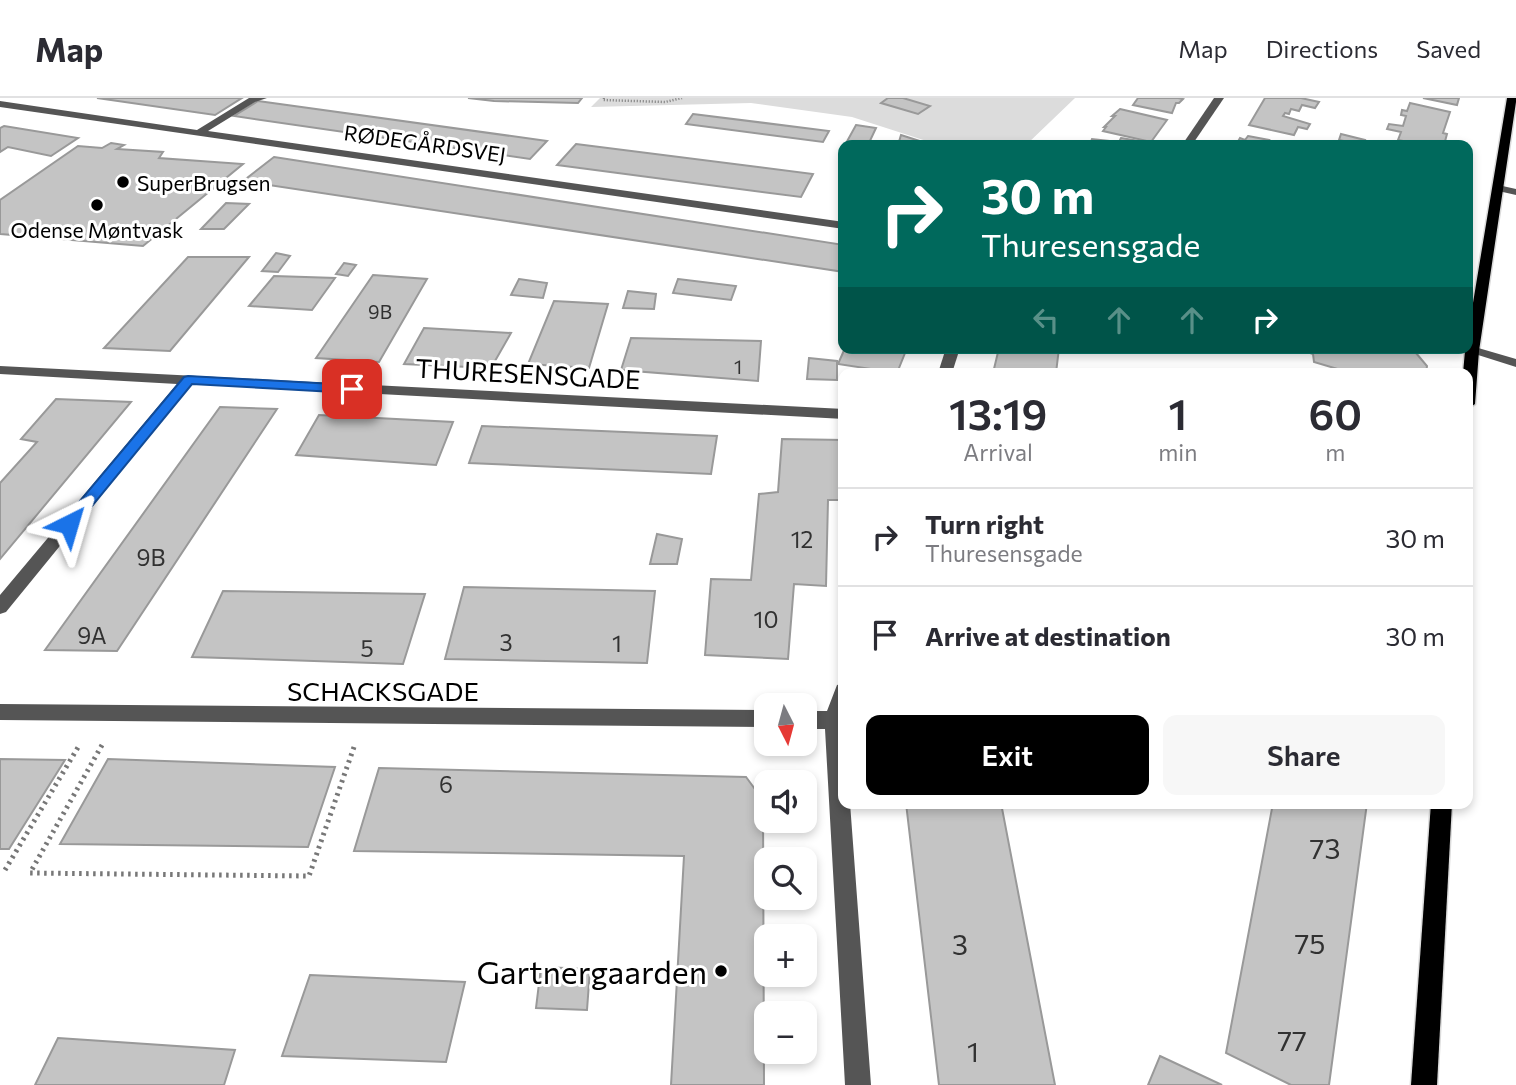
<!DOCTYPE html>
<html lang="en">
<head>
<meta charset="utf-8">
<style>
  body { margin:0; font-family:Commissioner,sans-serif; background:#f7f7f7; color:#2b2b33; height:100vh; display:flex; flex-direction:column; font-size:26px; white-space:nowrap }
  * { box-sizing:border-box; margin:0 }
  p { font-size:23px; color:#7c7c81 }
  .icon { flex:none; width:38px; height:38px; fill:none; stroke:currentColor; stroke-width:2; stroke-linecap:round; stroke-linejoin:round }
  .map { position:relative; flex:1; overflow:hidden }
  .details { position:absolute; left:838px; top:270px; width:635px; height:441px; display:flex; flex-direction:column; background:#fff; border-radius:14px; box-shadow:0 4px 10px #0003 }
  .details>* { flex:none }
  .top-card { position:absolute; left:838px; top:42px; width:635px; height:214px; border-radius:14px; box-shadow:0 4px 10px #0003; background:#00695c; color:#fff; overflow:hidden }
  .needle { width:46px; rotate:174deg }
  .controls { position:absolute; left:754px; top:595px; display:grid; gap:14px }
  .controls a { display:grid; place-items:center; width:63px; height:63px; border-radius:14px; background:#fff; box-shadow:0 4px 10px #0003; font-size:35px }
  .pin { position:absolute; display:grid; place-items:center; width:60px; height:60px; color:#fff; margin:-30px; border-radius:14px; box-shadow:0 4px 10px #0006 }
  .me { position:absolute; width:77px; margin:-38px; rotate:40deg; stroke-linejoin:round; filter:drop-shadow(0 0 5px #0008) }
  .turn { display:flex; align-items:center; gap:24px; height:147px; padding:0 28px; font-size:32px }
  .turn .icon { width:91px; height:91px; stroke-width:2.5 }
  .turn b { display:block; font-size:49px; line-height:60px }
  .lanes { display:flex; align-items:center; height:66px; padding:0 28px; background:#0003; justify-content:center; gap:35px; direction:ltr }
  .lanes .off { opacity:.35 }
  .eta { display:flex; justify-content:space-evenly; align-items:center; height:119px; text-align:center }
  .eta b { font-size:42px; font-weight:600; line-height:49px }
  .action { display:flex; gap:14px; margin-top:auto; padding:14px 28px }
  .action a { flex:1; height:80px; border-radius:14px; background:#000; color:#fff; font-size:28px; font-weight:600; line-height:80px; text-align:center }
  .action a+a { background:#f7f7f7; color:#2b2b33 }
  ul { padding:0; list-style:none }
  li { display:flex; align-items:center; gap:21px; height:98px; padding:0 28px; border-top:2px solid #e1e1e2 }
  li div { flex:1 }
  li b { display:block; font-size:26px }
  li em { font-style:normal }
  header { display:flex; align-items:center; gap:42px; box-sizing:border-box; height:98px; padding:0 35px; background:#fff; border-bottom:2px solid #e1e1e2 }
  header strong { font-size:33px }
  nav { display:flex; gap:38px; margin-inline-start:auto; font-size:24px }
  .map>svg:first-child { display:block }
  .green { fill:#dcdcdc }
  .building { fill:#c4c4c4; stroke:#999; stroke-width:2 }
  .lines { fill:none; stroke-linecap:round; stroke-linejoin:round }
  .major-casing { stroke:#dbdbdb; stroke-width:3 }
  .path-far1 { stroke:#777; stroke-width:2.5; stroke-dasharray:1 2; stroke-linecap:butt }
  .path { stroke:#777; stroke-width:5; stroke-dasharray:2.5 4.5; stroke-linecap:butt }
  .minor { fill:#555; fill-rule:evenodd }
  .major { fill:#000; fill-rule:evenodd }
  .route { fill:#1a73e8; stroke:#114b97; stroke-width:2 }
  .poi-dot { fill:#000; stroke:#fff; stroke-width:2.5 }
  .labels { text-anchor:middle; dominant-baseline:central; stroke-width:6; stroke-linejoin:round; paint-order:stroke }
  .far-number-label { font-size:19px; fill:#313131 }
  .far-street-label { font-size:21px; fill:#000; stroke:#fff }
  .far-poi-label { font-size:21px; fill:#000; stroke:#fff; text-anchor:start }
  .number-label { font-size:23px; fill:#313131 }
  .street-label { font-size:26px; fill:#000; stroke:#fff }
  .near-number-label { font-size:28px; fill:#313131 }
  .near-poi-label { font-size:32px; fill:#000; stroke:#fff; text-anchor:end }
</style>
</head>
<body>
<header>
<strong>Map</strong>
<nav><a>Map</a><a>Directions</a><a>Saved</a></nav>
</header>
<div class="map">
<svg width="1516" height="987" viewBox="0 0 1516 987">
  <rect width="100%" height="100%" fill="#fff"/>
  <path class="green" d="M600,0H1075L1026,47H939L852,19L751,5L591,9Z"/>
  <g class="building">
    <path d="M97,0H242L215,17Z"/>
    <path d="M468,0H582L578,5L494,3Z"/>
    <path d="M888,0H903L930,8L918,16L881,5Z"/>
    <path d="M1138,0H1178L1183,1L1179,5H1176L1172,15L1133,7Z"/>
    <path d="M1265,0H1301L1319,4L1315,10L1302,7L1299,13L1291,11L1289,16L1285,15L1283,18L1310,26L1307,31L1298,29L1294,37L1249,27Z"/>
    <path d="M1423,0H1459L1457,7Z"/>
    <path d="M258,3L547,43L530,61L234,18Z"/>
    <path d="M1410,5L1450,14L1443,35L1447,36L1444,47H1424L1398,42L1401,34L1387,31L1389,26L1403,28L1406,18L1401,17L1402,12L1407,13Z"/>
    <path d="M1120,11L1167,22L1151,44L1103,33L1106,29H1104L1115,18H1112Z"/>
    <path d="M693,16L829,33L823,44L686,26Z"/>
    <path d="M856,27L876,30L868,47H845Z"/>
    <path d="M4,28L78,40L51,58L8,49L0,54V30Z"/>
    <path d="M1341,36L1365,42L1363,47L1339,42Z"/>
    <path d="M901,37L932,47H898Z"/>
    <path d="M1248,38L1269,42L1266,46L1271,47H1236L1240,40L1245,42Z"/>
    <path d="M1121,40L1145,44L1144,47L1090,46L1092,41L1119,44Z"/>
    <path d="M111,45L124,47L117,51L163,54L159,60L243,66L143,148L0,136V102L78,48L102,50Z"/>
    <path d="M576,46L813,76L801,99L557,67Z"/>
    <path d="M274,59L844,147V174L243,83Z"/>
    <path d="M226,105L249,106L224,131H201Z"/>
    <path d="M276,155L290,158L278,174L262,173Z"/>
    <path d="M188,159H249L170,253L104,250Z"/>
    <path d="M344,165L356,167L348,178L336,176Z"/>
    <path d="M373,177L427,181L379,264L316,260Z"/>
    <path d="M274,178L335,180L312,212L249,208Z"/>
    <path d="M519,181L547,185L543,200L511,197Z"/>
    <path d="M678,181L736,188L731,202L673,195Z"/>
    <path d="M628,193L656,196L654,211L623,210Z"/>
    <path d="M554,203L608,206L589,270L528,266Z"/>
    <path d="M424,230L511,235L491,270L404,266Z"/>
    <path d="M631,240L761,243L758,283L621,272Z"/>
    <path d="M845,250H907L897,275L838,266Z"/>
    <path d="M999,250H1059L1056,275H993Z"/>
    <path d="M1296,250H1395L1416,255L1427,268L1426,275H1351L1314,264L1313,256Z"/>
    <path d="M809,260L837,263V282L807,281Z"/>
    <path d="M56,301L131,304L0,461V385L37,344L21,341Z"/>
    <path d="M220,309L277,311L117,553L45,552Z"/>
    <path d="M319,317L453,324L436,367L296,357Z"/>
    <path d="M482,328L717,338L711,376L469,365Z"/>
    <path d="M782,341L844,342V402H828L826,488L794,486L788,561L705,557L711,481L751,482L759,396L778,394Z"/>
    <path d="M657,436L682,441L677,466H650Z"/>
    <path d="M464,489L655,493L647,565L445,561Z"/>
    <path d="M223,493L425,496L403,566L192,559Z"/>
    <path d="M0,661L65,662L9,751H0Z"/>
    <path d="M108,661L335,669L308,749L60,746Z"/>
    <path d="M379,670L746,679L763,702L764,987H671L684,758L354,753Z"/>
    <path d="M906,705H1001L1055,987H939Z"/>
    <path d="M1273,705H1367L1329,987H1291L1226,955Z"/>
    <path d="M541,869L590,871L587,912L536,910Z"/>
    <path d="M310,877L465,884L446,964L282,958Z"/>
    <path d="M58,940L235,952L224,987H35Z"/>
    <path d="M1160,958L1222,987H1148Z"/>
  </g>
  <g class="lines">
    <g class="major-casing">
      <g id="major">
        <path d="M1507,0H1516V4L1479,253L1475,306L1468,311V275H1463L1465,253L1468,250V235Z"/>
        <path d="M1431,705H1452L1437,987H1411Z"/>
      </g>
    </g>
    <path class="path-far1" d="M604,0L603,2L665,4L682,0"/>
    <g class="path">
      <path d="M102,647L30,775L309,778L354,649"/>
      <path d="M5,772L80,646"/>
    </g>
    <g class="minor">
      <path d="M249,0H267L255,4L208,33L844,124V131L0,9V3L197,32Z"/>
      <path d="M1214,0H1224L1192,47H1182Z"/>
      <path d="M1498,87L1516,91V97L1494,92L1493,90Z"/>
      <path d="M1468,247L1516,261V269L1456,250H1468Z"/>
      <path d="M946,250H960L952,275H938Z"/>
      <path d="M0,268L844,311V321L192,286L6,514L0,516V497L177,286L0,276Z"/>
      <path d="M844,585V705H850L871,987H845L825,631H805V613H827L837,587Z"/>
      <path d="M0,606L766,612V629L0,622Z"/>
    </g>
    <use href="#major" class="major"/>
  </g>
  <path class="route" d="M188,278L352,287L359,291L352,295L192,286L74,430H64L62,426L64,422L184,279Z"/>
  <g class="poi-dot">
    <circle cx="123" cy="84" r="7"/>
    <circle cx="97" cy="107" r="7"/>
    <circle cx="721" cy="873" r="7"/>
  </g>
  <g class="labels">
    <g class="far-number-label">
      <text x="380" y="213">9B</text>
      <text x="738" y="268">1</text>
    </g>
    <g class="far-street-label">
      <text transform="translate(425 45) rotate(8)">RØDEGÅRDSVEJ</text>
    </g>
    <g class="far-poi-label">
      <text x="137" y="84">SuperBrugsen</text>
      <text x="97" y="131" text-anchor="middle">Odense Møntvask</text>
    </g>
    <g class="number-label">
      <text x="802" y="441">12</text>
      <text x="151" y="459">9B</text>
      <text x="766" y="521">10</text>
      <text x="92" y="537">9A</text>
      <text x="506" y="544">3</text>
      <text x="617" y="545">1</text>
      <text x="367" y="550">5</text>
      <text x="446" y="686">6</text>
    </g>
    <g class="street-label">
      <text transform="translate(528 275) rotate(3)">THURESENSGADE</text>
      <text x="383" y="592">SCHACKSGADE</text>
    </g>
    <g class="near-number-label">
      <text x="1325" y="750">73</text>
      <text x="1310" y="845">75</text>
      <text x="960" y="846">3</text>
      <text x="1292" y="942">77</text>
      <text x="973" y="953">1</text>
    </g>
    <g class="near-poi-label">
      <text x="707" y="873">Gartnergaarden</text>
    </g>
  </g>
</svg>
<div class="controls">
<a><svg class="needle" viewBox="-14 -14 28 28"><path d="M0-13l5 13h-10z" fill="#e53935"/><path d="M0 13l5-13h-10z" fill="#7c7c81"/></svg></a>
<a><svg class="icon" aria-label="sound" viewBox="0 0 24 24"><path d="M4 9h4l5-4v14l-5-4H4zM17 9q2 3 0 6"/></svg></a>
<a><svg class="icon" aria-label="search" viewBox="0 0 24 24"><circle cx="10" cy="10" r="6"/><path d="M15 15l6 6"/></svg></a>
<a>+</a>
<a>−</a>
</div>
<div class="pin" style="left:352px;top:291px;background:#d93025"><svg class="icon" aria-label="arrive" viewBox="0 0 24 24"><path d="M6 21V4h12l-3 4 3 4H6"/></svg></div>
<svg class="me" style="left:69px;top:426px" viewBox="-20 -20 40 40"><path d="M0-17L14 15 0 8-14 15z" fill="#1a73e8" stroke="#fff" stroke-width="4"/></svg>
<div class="top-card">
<div class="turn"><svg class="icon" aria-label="right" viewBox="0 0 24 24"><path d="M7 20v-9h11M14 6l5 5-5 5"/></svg><div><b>30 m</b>Thuresensgade</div></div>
<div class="lanes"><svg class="icon off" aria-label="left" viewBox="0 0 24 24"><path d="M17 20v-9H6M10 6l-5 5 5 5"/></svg><svg class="icon off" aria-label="ahead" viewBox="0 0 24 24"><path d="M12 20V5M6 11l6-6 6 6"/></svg><svg class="icon off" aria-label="ahead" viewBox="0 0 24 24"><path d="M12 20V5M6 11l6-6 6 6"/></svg><svg class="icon" aria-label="right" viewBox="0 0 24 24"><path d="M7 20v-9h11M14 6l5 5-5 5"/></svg></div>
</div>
<section class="details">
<div class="eta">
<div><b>13:19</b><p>Arrival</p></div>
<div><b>1</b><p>min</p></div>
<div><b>60</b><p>m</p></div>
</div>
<ul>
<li><svg class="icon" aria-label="right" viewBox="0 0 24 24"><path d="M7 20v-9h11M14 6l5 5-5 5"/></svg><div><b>Turn right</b><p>Thuresensgade</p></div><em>30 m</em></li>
<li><svg class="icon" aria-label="arrive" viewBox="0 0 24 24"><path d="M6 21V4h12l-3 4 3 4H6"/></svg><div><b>Arrive at destination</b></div><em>30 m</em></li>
</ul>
<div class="action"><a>Exit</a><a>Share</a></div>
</section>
</div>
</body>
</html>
